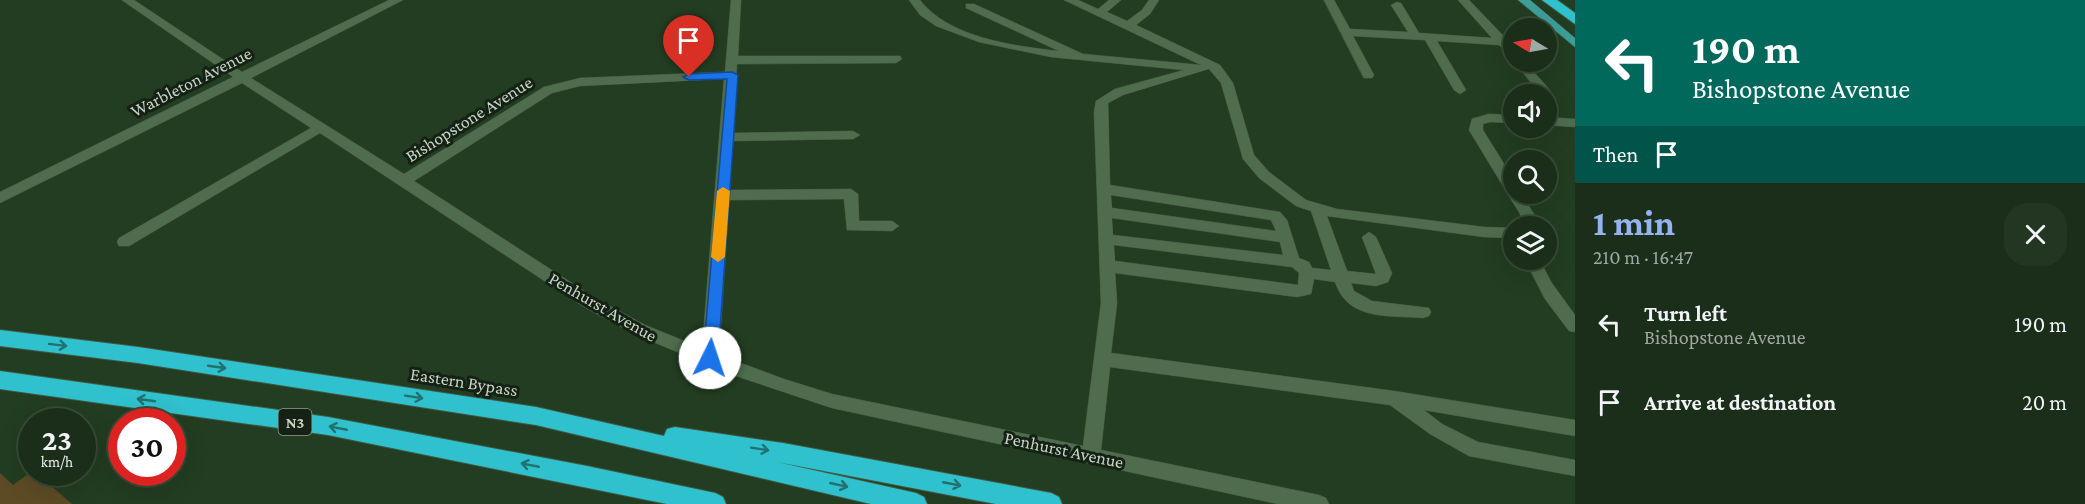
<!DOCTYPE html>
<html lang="en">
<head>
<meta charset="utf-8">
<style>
  body { margin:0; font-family:"Crimson Pro",serif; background:#233622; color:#f1f3f6; height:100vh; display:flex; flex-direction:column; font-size:22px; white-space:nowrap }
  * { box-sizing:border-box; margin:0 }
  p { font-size:20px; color:#9fa8a2 }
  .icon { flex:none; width:33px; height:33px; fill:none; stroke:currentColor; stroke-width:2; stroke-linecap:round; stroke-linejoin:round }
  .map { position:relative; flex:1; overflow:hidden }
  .side { display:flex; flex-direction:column; background:#1a2e19; width:510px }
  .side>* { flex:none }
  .hud { background:#00695c; color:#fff; overflow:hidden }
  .needle { width:39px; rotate:280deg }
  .buttons { position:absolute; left:1503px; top:18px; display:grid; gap:12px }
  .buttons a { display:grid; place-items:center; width:54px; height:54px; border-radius:50%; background:#1a2e19; box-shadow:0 6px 24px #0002,0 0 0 2px #384a38; font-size:30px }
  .speed { position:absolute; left:18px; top:408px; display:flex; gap:12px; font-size:30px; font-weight:700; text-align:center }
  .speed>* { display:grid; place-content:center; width:78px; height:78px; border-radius:50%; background:#1a2e19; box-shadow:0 6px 24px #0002,0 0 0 2px #384a38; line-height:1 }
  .speed small { font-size:15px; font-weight:400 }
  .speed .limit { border:9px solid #d22; background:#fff; color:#111 }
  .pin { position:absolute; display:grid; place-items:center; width:51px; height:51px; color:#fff; margin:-62px -26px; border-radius:50% 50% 50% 0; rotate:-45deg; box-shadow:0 0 6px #0007 }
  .pin .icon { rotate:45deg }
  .me { position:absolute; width:66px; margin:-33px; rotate:4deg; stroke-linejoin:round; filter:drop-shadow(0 0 4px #0008) }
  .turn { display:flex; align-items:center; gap:21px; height:126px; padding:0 18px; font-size:27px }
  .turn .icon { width:78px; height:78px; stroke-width:2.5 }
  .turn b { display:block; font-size:42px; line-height:51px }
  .then { display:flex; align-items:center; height:57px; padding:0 18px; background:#0003; gap:12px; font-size:22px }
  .round { display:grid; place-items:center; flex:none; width:63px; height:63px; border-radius:24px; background:#233622 }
  .overview { display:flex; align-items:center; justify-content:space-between; height:102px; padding:0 18px }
  h1 { font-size:36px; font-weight:700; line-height:45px; color:#95b2f1 }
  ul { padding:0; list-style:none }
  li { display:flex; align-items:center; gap:18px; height:78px; padding:0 18px }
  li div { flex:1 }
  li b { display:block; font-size:22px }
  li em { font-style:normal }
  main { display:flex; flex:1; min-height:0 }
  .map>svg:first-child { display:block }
  .building { fill:#5d4b25 }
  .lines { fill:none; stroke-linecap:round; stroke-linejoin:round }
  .minor-casing { stroke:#415941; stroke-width:1 }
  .major-casing { stroke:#415941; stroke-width:1 }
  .highway-casing { stroke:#415941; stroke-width:2 }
  .minor { fill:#4f6d4e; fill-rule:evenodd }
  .major { fill:#3c9f9a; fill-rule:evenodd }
  .highway { fill:#2fc1cd; fill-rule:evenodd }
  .oneway { stroke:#227170 }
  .route { fill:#1a73e8; stroke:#114b97; stroke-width:1.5 }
  .slow { fill:#f59e0b }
  .labels { text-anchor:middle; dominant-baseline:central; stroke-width:6; stroke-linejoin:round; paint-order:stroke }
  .shield { fill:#142114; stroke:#91a090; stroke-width:1.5 }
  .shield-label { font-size:16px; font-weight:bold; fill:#c6d6c5 }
  .street-label { font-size:18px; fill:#c6d6c5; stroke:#142114 }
</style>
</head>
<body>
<main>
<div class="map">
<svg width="1575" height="504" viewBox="0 0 1575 504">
  <rect width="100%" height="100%" fill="#223d21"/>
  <path class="building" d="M32,471V472H35L72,504H0V473L13,485Z"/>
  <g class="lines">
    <g class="minor-casing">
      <g id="minor">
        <path d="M122,0H134L242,72L389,0H403L251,78L404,174L544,87L580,78L725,72L731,0H741L738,56H900L902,59L896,63L737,64L733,133L853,131L860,135L853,139L732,141L729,190L851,189L858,194L859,221H892L899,226L892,231L847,230L844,199L729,200L719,355L784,379L832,394L1083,446L1101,303L1094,112L1096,101L1115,89L1184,70L1051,57L979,42L936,26L920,15L909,0H920C949,38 1014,46 1059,51L966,8V4H974L1083,54L1201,65L1064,0H1078L1098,9L1109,0H1121L1107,12L1127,21L1142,10L1149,0H1159L1150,14L1136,25L1220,65L1233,83L1254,155L1269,172L1306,200L1337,209L1484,227L1514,228V238L1484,237L1327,216L1347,271L1376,274L1362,237L1369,232L1376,237L1392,273L1388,282L1376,286L1351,283L1354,291L1372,301L1429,308L1431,312L1429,316L1423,318C1388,315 1348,321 1335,282L1314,279L1311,294L1297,297L1115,273L1117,303L1111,353L1394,391L1575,420V436L1424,410L1442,424L1478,442L1575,460V476L1469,456L1430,434L1390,405L1110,367L1101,450L1319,495L1326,498L1329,504H1278L832,408L733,375L634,334L584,307L320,133L129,246H119L117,242L119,238L311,128L242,83L0,203V192L233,77ZM1209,69L1221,83L1243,159L1259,178L1296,206L1311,211L1331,270L1312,268L1309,262L1299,258L1287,220L1280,212L1110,185L1108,103L1123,95ZM724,79L702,348L645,325L595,298L414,181L552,93L580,86ZM1111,195L1271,220L1276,231L1112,208ZM1112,218L1280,242L1283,255L1113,235ZM1114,245L1292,267L1299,273L1298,285L1115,261Z"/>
        <path d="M1324,0H1334L1350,29L1408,32L1391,5L1397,2L1401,3L1419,33L1492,38L1458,0H1469L1514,47V58L1499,45L1437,41L1466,90L1460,94L1454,90L1425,40L1353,36L1374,75L1372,78H1364Z"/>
        <path d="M1514,61L1525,62L1549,89V95L1540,94Z"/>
        <path d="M1489,114L1514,115V123L1490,122L1483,124V130L1514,180V194H1521L1534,214L1536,226H1522L1520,214L1469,130L1472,119Z"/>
        <path d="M1546,117L1575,119V127L1546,125Z"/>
        <path d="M1525,260H1540L1551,282L1575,315V332L1569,331L1545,299Z"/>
      </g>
    </g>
    <g class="major-casing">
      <path id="major" d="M1518,0H1530L1575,38V47Z"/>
    </g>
    <g class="highway-casing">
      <g id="highway">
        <path d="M1542,0H1557L1575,13V24Z"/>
        <path d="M0,330L138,347L536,407L664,436L667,429L675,427L783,443L1051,493L1059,497L1062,504H996L777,462L916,493L924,497L927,504H871L536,425L138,363L0,346Z"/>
        <path d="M0,371L328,417L587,466L715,493L723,497L726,504H667L328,435L0,389Z"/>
      </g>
    </g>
    <use href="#minor" class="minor"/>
    <use href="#major" class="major"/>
    <use href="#highway" class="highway"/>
  </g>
  <defs><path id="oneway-shaft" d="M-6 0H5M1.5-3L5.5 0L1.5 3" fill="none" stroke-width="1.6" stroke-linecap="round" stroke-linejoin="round" transform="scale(1.5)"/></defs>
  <g class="oneway">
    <use href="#oneway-shaft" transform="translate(58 345) rotate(7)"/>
    <use href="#oneway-shaft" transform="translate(217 367) rotate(8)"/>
    <use href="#oneway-shaft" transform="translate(414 397) rotate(9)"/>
    <use href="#oneway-shaft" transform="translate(146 400) rotate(-172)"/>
    <use href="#oneway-shaft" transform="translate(338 428) rotate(-169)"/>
    <use href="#oneway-shaft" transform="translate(760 449) rotate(9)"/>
    <use href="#oneway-shaft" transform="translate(530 465) rotate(-169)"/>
    <use href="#oneway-shaft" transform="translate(952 484) rotate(11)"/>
    <use href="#oneway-shaft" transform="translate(839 485) rotate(13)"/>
  </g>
  <path class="route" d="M732,72L738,75L718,358L710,365L703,358L727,79L689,80L683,77L689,74Z"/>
  <path class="slow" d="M723,187L730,191L725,257L718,262L711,257L717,191Z"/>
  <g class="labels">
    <rect class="shield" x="278.5" y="409" width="33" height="26" rx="4.5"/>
    <g class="shield-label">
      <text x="295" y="422">N3</text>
    </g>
    <g class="street-label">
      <text transform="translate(191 82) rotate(-27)">Warbleton Avenue</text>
      <text transform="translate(469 119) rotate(-32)">Bishopstone Avenue</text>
      <text transform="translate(603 307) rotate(30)">Penhurst Avenue</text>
      <text transform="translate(464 382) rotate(9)">Eastern Bypass</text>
      <text transform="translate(1064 450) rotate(12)">Penhurst Avenue</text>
    </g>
  </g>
</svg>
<div class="buttons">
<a><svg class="needle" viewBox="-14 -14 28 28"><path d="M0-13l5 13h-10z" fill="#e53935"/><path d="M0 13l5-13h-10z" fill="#9fa8a2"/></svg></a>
<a><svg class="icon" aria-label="sound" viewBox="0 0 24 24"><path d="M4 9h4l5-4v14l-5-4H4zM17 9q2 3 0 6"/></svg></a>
<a><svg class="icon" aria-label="search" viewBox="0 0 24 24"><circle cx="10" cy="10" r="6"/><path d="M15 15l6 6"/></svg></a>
<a><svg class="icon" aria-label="layers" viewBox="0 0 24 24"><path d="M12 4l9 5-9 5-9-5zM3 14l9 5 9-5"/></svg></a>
</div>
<div class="speed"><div>23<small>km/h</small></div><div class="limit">30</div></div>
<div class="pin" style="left:689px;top:77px;background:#d93025"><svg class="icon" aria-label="arrive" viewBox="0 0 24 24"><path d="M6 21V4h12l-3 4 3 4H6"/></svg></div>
<svg class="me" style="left:710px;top:358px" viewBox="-20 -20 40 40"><circle r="19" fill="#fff"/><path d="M0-13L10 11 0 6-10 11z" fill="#1a73e8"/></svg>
</div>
<section class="side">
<div class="hud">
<div class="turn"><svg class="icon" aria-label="left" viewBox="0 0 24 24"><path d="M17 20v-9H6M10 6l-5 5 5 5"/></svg><div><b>190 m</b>Bishopstone Avenue</div></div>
<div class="then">Then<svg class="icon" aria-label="arrive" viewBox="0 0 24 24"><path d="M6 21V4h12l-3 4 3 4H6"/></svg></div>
</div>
<div class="overview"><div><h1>1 min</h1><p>210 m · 16:47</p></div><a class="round"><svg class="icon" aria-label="close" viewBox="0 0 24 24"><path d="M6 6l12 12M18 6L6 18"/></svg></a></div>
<ul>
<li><svg class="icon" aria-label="left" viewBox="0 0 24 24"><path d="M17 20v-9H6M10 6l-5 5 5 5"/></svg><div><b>Turn left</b><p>Bishopstone Avenue</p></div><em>190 m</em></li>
<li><svg class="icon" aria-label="arrive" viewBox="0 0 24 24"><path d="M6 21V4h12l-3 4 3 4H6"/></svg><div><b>Arrive at destination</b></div><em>20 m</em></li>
</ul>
</section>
</main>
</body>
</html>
